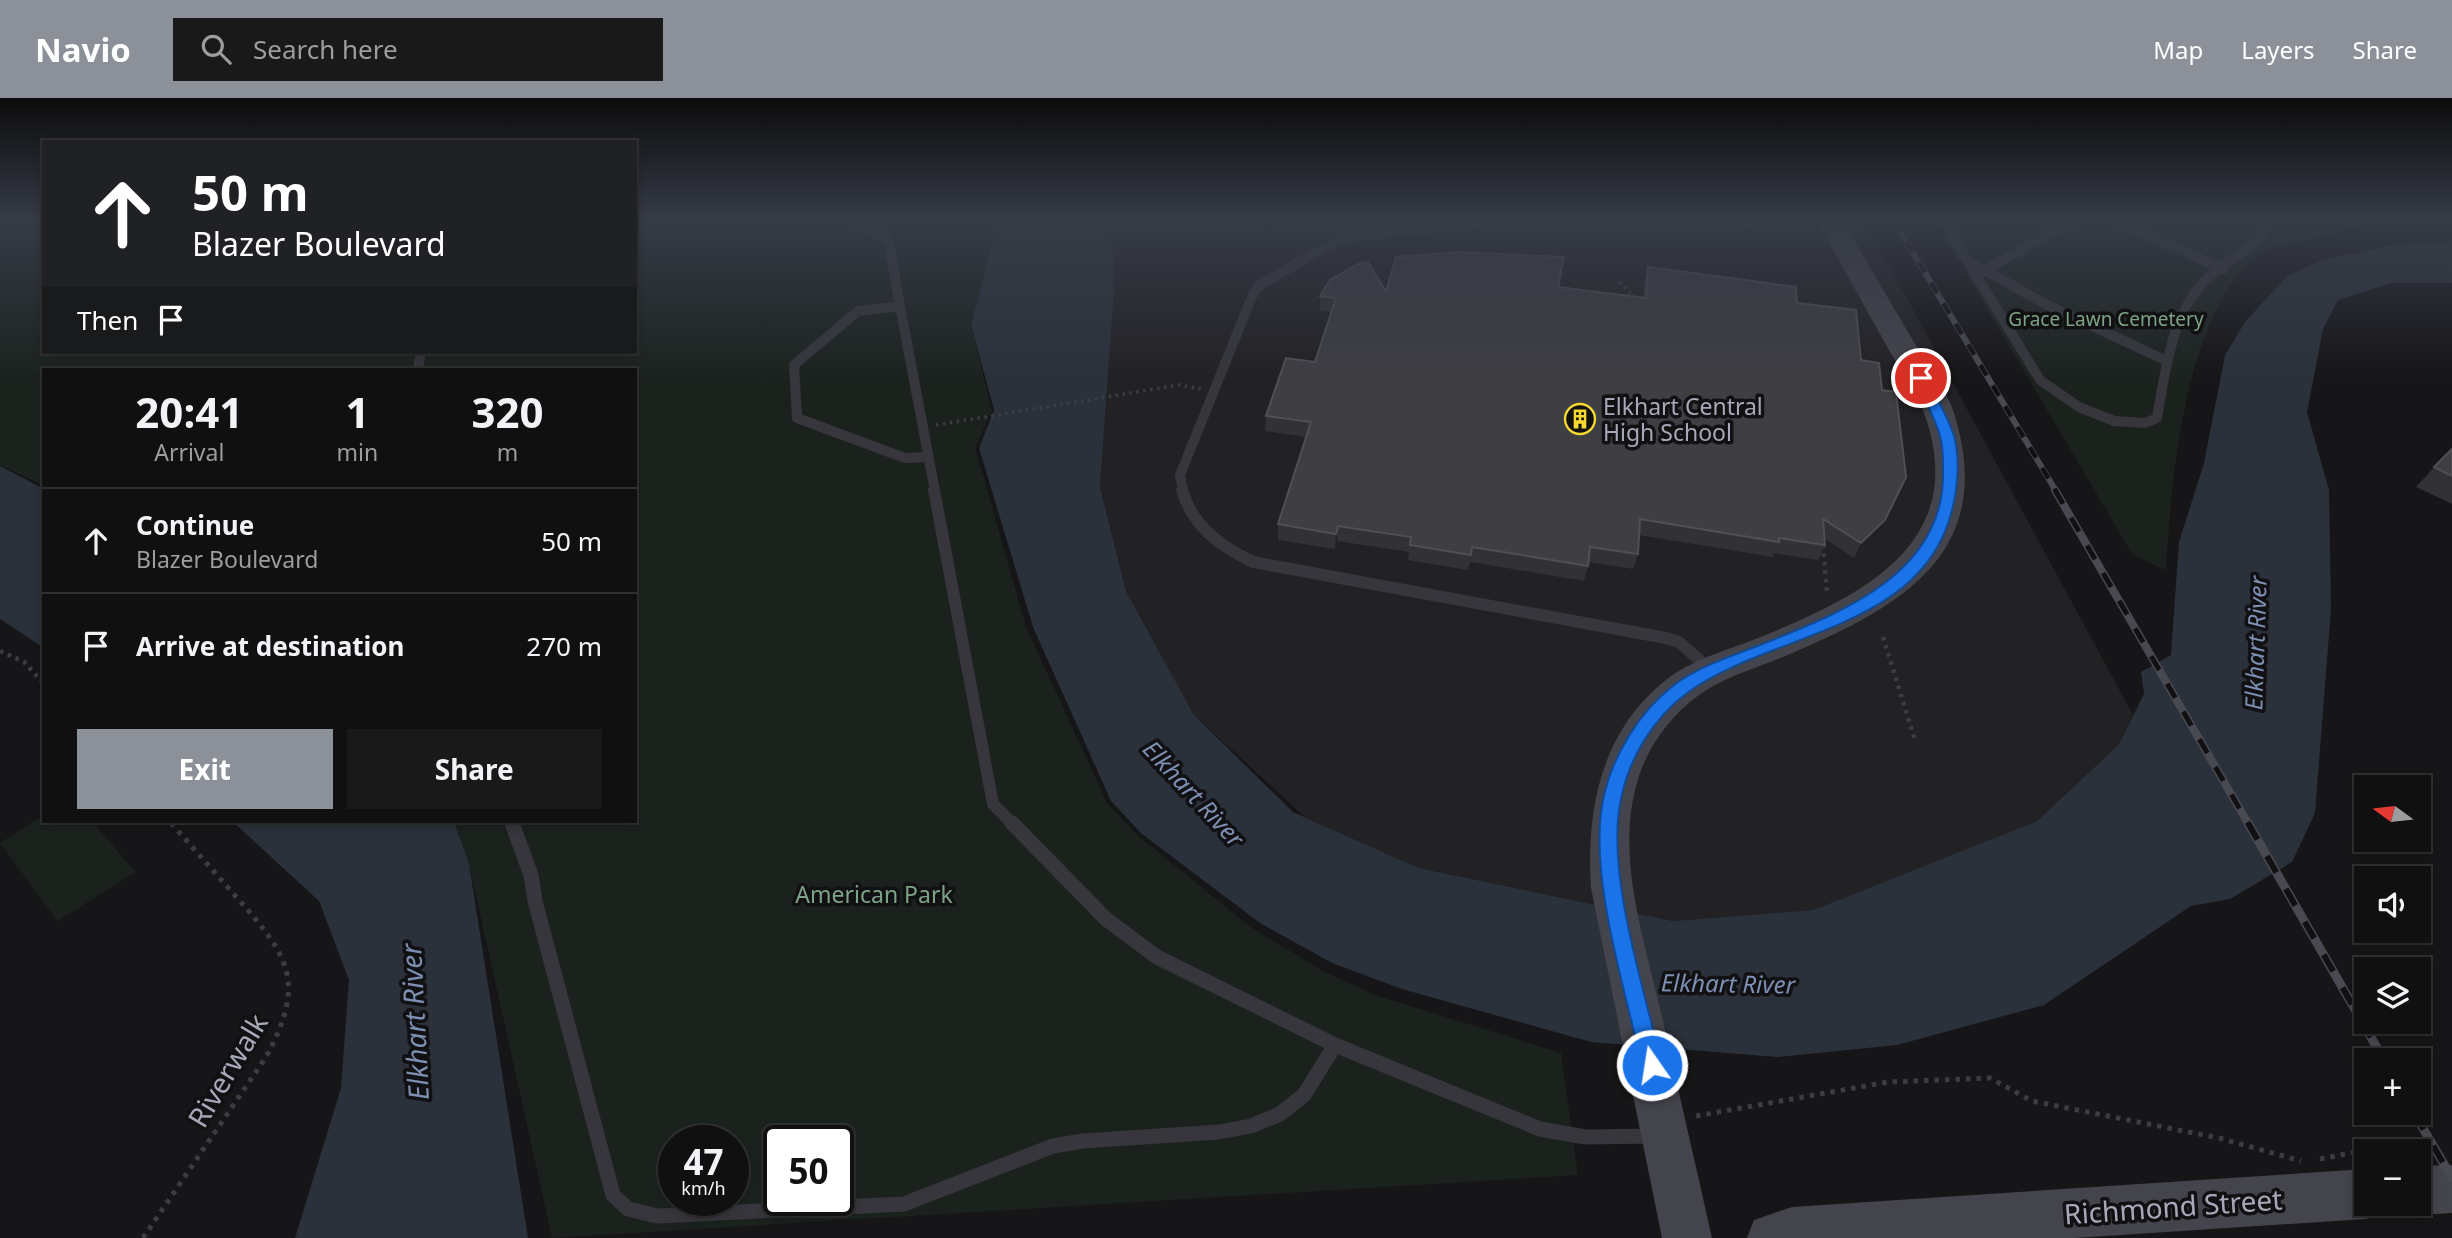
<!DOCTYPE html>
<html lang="en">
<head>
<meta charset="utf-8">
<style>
  body { margin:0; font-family:"Noto Sans",sans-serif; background:#19191a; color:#f1f3f6; height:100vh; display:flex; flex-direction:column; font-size:26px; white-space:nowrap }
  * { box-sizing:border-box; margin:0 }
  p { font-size:23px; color:#9c9d9f }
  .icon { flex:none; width:38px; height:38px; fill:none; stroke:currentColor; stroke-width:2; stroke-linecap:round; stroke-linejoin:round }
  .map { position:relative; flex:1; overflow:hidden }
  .drawer { position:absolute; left:42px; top:270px; width:595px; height:455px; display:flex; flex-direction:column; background:#101011; border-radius:0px; box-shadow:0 4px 10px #0003,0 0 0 2px #303031 }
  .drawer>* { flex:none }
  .banner { position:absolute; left:42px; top:42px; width:595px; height:214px; border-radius:0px; box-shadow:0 4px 10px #0003,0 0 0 2px #303031; background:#202124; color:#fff; overflow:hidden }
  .needle { width:46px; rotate:285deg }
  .buttons { position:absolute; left:2354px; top:677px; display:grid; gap:14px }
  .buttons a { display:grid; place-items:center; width:77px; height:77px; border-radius:0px; background:#101011; box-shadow:0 4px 10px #0003,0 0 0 2px #303031; font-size:35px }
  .speed { position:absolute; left:658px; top:1027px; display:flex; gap:14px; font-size:35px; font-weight:700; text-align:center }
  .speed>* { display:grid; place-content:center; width:91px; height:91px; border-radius:50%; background:#101011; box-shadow:0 4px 10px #0003,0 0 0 2px #303031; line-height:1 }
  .speed small { font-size:18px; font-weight:400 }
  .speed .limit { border:4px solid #111; border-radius:10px; background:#fff; color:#111 }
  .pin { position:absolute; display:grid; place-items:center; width:60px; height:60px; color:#fff; margin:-30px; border:4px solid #fff; border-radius:50%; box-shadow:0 2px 7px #0007 }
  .me { position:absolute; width:77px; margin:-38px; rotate:347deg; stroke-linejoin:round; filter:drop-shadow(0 0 5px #0008) }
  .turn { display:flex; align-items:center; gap:24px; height:147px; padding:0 35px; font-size:32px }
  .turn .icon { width:91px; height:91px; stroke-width:2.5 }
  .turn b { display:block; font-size:49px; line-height:60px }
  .then { display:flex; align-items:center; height:66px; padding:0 35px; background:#0003; gap:14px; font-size:26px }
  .eta { display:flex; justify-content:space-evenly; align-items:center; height:119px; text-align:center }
  .eta b { font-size:42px; font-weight:700; line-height:49px }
  .cta { display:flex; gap:14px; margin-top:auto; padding:14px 35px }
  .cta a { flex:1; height:80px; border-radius:0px; background:#8c9099; color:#fff; font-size:28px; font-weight:700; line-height:80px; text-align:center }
  .cta a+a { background:#19191a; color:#f1f3f6 }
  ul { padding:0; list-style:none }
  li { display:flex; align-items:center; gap:21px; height:105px; padding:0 35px; border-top:2px solid #303031 }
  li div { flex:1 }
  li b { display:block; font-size:26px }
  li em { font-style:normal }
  header { display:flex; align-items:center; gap:42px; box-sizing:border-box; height:98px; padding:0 35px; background:#8c9099; color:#fff }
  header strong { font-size:33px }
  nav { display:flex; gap:38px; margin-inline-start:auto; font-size:24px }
  .search { width:490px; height:63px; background:#19191a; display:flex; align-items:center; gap:18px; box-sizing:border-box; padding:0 24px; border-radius:0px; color:#9c9d9f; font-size:26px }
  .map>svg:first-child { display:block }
  .built { fill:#222124 }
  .green { fill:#1b221e; fill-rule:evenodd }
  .water { fill:#2b313b }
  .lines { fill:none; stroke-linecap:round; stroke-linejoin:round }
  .path-far2 { stroke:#3c3d43; stroke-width:3.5; stroke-dasharray:2.5 4.5; stroke-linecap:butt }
  .path-far1 { stroke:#3c3d43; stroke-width:4.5; stroke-dasharray:3.5 5; stroke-linecap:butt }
  .path { stroke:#3c3d43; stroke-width:5; stroke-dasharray:4.5 6; stroke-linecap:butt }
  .lane-far2 { stroke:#36363c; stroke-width:10 }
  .lane-far1 { stroke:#36363c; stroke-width:12 }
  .lane { stroke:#36363c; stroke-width:15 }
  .secondary { fill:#44444c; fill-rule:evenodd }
  .rail-far2-casing { stroke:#494951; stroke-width:6 }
  .rail-far1-casing { stroke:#494951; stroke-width:8 }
  .rail-casing { stroke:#494951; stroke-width:9 }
  .rail-far2 { stroke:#111012; stroke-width:4.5; stroke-dasharray:12; stroke-linecap:butt }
  .rail-far1 { stroke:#111012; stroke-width:5; stroke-dasharray:16; stroke-linecap:butt }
  .rail { stroke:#111012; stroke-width:6; stroke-dasharray:19; stroke-linecap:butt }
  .wall { fill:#323135 }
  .shaded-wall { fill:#212023 }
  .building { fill:#3e3e43; stroke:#4f4f55; stroke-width:2 }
  .route { fill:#1a73e8; stroke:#114b97; stroke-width:2 }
  .labels { text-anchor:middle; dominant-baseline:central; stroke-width:7; stroke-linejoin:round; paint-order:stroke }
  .far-park-label { font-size:19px; fill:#7da387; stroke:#111012 }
  .poi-label { font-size:23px; fill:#a7a9b8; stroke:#111012; text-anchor:start }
  .park-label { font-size:23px; fill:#7da387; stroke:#111012 }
  .water-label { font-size:24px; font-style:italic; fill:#7d8fb3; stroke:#111012 }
  .near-water-label { font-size:28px; font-style:italic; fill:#7d8fb3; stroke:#111012 }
  .near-street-label { font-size:28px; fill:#a7a9b8; stroke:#111012 }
</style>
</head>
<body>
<header>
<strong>Navio</strong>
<div class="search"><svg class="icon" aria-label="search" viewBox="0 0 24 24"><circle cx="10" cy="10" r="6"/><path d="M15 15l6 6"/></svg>Search here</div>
<nav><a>Map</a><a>Layers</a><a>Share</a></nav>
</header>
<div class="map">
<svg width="2452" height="1140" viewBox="0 0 2452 1140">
  <rect width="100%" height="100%" fill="#161517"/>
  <path class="built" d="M1106,123H1865L2133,617L2119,646L2037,723L1813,812L1673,823L1419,770L1305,719L1194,617L1126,493L1100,389L1114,194L1113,148Z"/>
  <g class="green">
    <path d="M0,123H44V254H635V123H998L971,226L992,313L975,350L1026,529L1107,705L1137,737L1252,830L1325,874L1375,897L1561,955L1578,1077L552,1140L469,766L454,723H635V271H44V388L0,367ZM674,1043H733V1102H674ZM779,1043H838V1102H779Z"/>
    <path d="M1935,123H2384C2359,128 2335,135 2311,141C2298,144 2281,145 2269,151C2185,196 2171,386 2166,472L2133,457Z"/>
    <path d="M44,717V723H92L135,774L58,823L0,745Z"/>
  </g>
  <g class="water">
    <path d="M998,123H1106L1113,148L1114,194L1100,389L1126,493L1194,617L1293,714L1419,770L1673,823L1813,812L2037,723L2119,646L2144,596L2141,574L2171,557L2179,444L2204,365L2225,257L2245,224L2287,178L2323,162L2397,146L2452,143V185H2391L2338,202L2323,231L2307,314L2329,392L2331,511L2315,715L2292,764L2230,801L2191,808L2044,907L1897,947L1777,959L1591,944L1402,891L1332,865L1260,825L1142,736L1111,703L1033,529L979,350L994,312L971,226Z"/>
    <path d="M0,368L44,391V550L0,521Z"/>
    <path d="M232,723H454L469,766L528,1140H295L341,990L349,882L319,803Z"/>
  </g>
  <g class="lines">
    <g class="path-far2">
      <path d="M1619,184L1636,200"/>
      <path d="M936,327L1179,287L1201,291"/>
    </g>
    <g class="path-far1">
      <path d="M1823,447L1827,495"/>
      <path d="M1883,539L1915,642"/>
      <path d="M0,553L24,564L44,586"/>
      <path d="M169,723L173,727"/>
    </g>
    <g class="path">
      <path d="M1696,1018L1888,984L1990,980L2032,1003L2219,1040L2301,1063"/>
      <path d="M2320,1061L2366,1052"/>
      <path d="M143,1140L266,959C306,885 290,860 239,802C216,776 194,751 171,725"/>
    </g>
    <g class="lane-far2">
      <path d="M851,123L888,141L900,208"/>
      <path d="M1733,123L1783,129"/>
      <path d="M1943,123L2040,282L2079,309L2114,323L2145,325L2157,320C2165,275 2172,211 2209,179C2226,163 2248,153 2265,136V123"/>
      <path d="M2115,123L2223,171"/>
      <path d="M1971,164L2045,206L2167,263"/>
      <path d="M1984,173L2072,123"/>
      <path d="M418,271L421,254"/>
      <path d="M926,359L905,360L797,320L794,267L858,213L900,208L935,393"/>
      <path d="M1183,393L1180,377L1253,196L1260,187L1341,140L1496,123"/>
    </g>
    <g class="lane-far1">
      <path d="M934,392L993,706L1014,727"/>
      <path d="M1182,392C1193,429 1220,448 1253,464L1666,540L1679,544L1712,573"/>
      <path d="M511,723L513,727"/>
    </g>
    <g class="lane">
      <path d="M512,725L531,777L535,803L613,1097L628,1111L657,1118L904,1106L1053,1048L1083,1043L1219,1034L1251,1028L1280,1016L1304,997L1335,947"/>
      <path d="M1012,725L1106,821L1157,859L1335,947L1540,1031L1585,1039L1656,1038"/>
    </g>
    <g class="secondary">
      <path d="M1817,123H1843C1869,168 1895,212 1921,256C1932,275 1948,295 1954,315C1999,459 1896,511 1783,559C1754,571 1724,579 1699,597C1671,617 1648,648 1638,681C1614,760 1646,846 1663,923C1679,996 1696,1068 1712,1140H1662L1591,790C1586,711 1601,633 1667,581C1692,562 1724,553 1753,542C1857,500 1974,448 1923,312C1915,292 1900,271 1889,252C1865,209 1841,166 1817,123Z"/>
      <path d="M2452,1067V1115L2418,1117L2401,1110L2399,1106H2418V1068Z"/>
      <path d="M2366,1071V1106H2386L2383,1113L2366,1121L2075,1140H1747L1754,1122L1792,1109Z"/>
    </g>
    <g class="rail-far2-casing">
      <path id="rail-far2" d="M1894,123L2056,393"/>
    </g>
    <g class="rail-far1-casing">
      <path id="rail-far1" d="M2055,392L2249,727"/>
    </g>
    <g class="rail-casing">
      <g id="rail">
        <path d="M2248,725L2384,962"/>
        <path d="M2414,1015L2452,1080"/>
      </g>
    </g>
    <use href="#rail-far2" class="rail-far2"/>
    <use href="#rail-far1" class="rail-far1"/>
    <use href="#rail" class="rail"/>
  </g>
  <g class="wall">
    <path d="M1648,169L1797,205L1877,437L1854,460L1825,441V447L1818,462L1774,455L1773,459L1639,437L1638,456L1633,471L1589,464L1584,483L1470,464L1468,472L1408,462L1409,454L1337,443L1335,451L1278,442V426L1306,339L1265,333L1266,318L1315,264L1331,214L1320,213V198L1386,194L1643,199L1644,184Z"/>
    <path d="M2452,351V406L2416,389L2434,369Z"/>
  </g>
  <g class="shaded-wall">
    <path d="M1885,422L1877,437L1854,460L1861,445Z"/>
    <path d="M1338,428L1337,443L1335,451L1336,436Z"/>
  </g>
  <g class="building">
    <path d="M1457,154L1564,159L1558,189L1646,200L1648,169L1796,189L1797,205L1856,212L1861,262L1879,265L1882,292L1896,294L1906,379L1885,422L1861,445L1823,421L1825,447L1779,440V444L1640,421L1638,456L1590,449L1588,468L1472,449L1471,457L1410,447L1411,439L1338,428L1336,436L1278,426L1311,324L1266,318L1286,260L1315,264L1336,200L1320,198L1330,182L1358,166L1368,164L1386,194L1396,159Z"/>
    <path d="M2452,351V378L2434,369Z"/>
  </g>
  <linearGradient id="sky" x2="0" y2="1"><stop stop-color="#0c0c0d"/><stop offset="0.43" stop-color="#363b47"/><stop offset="1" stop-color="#363b47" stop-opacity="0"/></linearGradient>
  <rect width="2452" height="283" fill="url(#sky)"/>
  <path class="route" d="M1916,278L1927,280C1936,299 1948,319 1954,338C1960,361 1958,389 1952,412C1923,533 1770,534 1687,595C1653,620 1629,661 1621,701C1605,774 1645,893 1662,967L1659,974L1652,976L1645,974L1642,967C1625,891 1588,777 1603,702C1612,658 1639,614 1674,587C1702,566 1739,556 1770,543C1845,513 1940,475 1943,381C1943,367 1944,351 1940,338C1935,319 1923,299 1914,280Z"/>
  <defs>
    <g id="building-ring" transform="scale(1.575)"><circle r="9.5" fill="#111012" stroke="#f6d92e" stroke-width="1.5"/><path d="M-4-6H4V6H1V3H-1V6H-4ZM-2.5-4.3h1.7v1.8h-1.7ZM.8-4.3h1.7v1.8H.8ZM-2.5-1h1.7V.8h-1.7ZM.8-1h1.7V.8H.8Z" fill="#f6d92e"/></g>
  </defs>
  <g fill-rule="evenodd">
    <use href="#building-ring" x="1580" y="321"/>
  </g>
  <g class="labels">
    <g class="far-park-label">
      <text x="2106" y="221">Grace Lawn Cemetery</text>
    </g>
    <g class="poi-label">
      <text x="1603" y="308">Elkhart Central<tspan x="1603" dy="26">High School</tspan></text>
    </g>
    <g class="park-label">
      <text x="874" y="796">American Park</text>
    </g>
    <g class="water-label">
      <text transform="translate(2255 545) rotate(-88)">Elkhart River</text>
      <text transform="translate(1194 695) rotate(47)">Elkhart River</text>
      <text transform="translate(1728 885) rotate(1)">Elkhart River</text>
    </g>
    <g class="near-water-label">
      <text transform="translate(414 924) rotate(-93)">Elkhart River</text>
    </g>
    <g class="near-street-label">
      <text transform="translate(227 972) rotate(-59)">Riverwalk</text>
      <text transform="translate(2173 1108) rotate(-4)">Richmond Street</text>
    </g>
  </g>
</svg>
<div class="buttons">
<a><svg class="needle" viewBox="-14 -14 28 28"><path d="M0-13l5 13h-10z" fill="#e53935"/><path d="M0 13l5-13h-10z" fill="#9c9d9f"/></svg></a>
<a><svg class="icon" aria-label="sound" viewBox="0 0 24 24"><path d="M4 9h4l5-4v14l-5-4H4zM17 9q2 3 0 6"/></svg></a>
<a><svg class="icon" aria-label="layers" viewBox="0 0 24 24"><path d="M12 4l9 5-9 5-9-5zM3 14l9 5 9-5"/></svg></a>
<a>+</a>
<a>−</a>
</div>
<div class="speed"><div>47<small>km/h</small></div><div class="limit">50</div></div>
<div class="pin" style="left:1921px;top:280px;background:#d93025"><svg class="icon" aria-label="arrive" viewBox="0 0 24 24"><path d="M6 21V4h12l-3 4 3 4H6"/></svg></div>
<svg class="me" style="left:1652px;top:967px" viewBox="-20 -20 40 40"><circle r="17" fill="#1a73e8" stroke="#fff" stroke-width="3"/><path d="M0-11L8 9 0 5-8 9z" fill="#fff"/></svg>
<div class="banner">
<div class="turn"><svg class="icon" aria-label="ahead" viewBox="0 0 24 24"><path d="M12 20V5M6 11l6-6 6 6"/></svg><div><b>50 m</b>Blazer Boulevard</div></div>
<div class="then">Then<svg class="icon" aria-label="arrive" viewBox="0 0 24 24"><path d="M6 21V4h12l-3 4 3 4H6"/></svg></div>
</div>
<section class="drawer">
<div class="eta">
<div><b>20:41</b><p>Arrival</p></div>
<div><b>1</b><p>min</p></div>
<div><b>320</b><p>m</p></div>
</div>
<ul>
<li><svg class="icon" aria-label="ahead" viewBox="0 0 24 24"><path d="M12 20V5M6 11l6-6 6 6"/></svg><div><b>Continue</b><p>Blazer Boulevard</p></div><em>50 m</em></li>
<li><svg class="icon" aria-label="arrive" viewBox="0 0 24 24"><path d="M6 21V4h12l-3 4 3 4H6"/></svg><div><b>Arrive at destination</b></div><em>270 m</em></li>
</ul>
<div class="cta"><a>Exit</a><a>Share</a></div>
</section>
</div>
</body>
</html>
